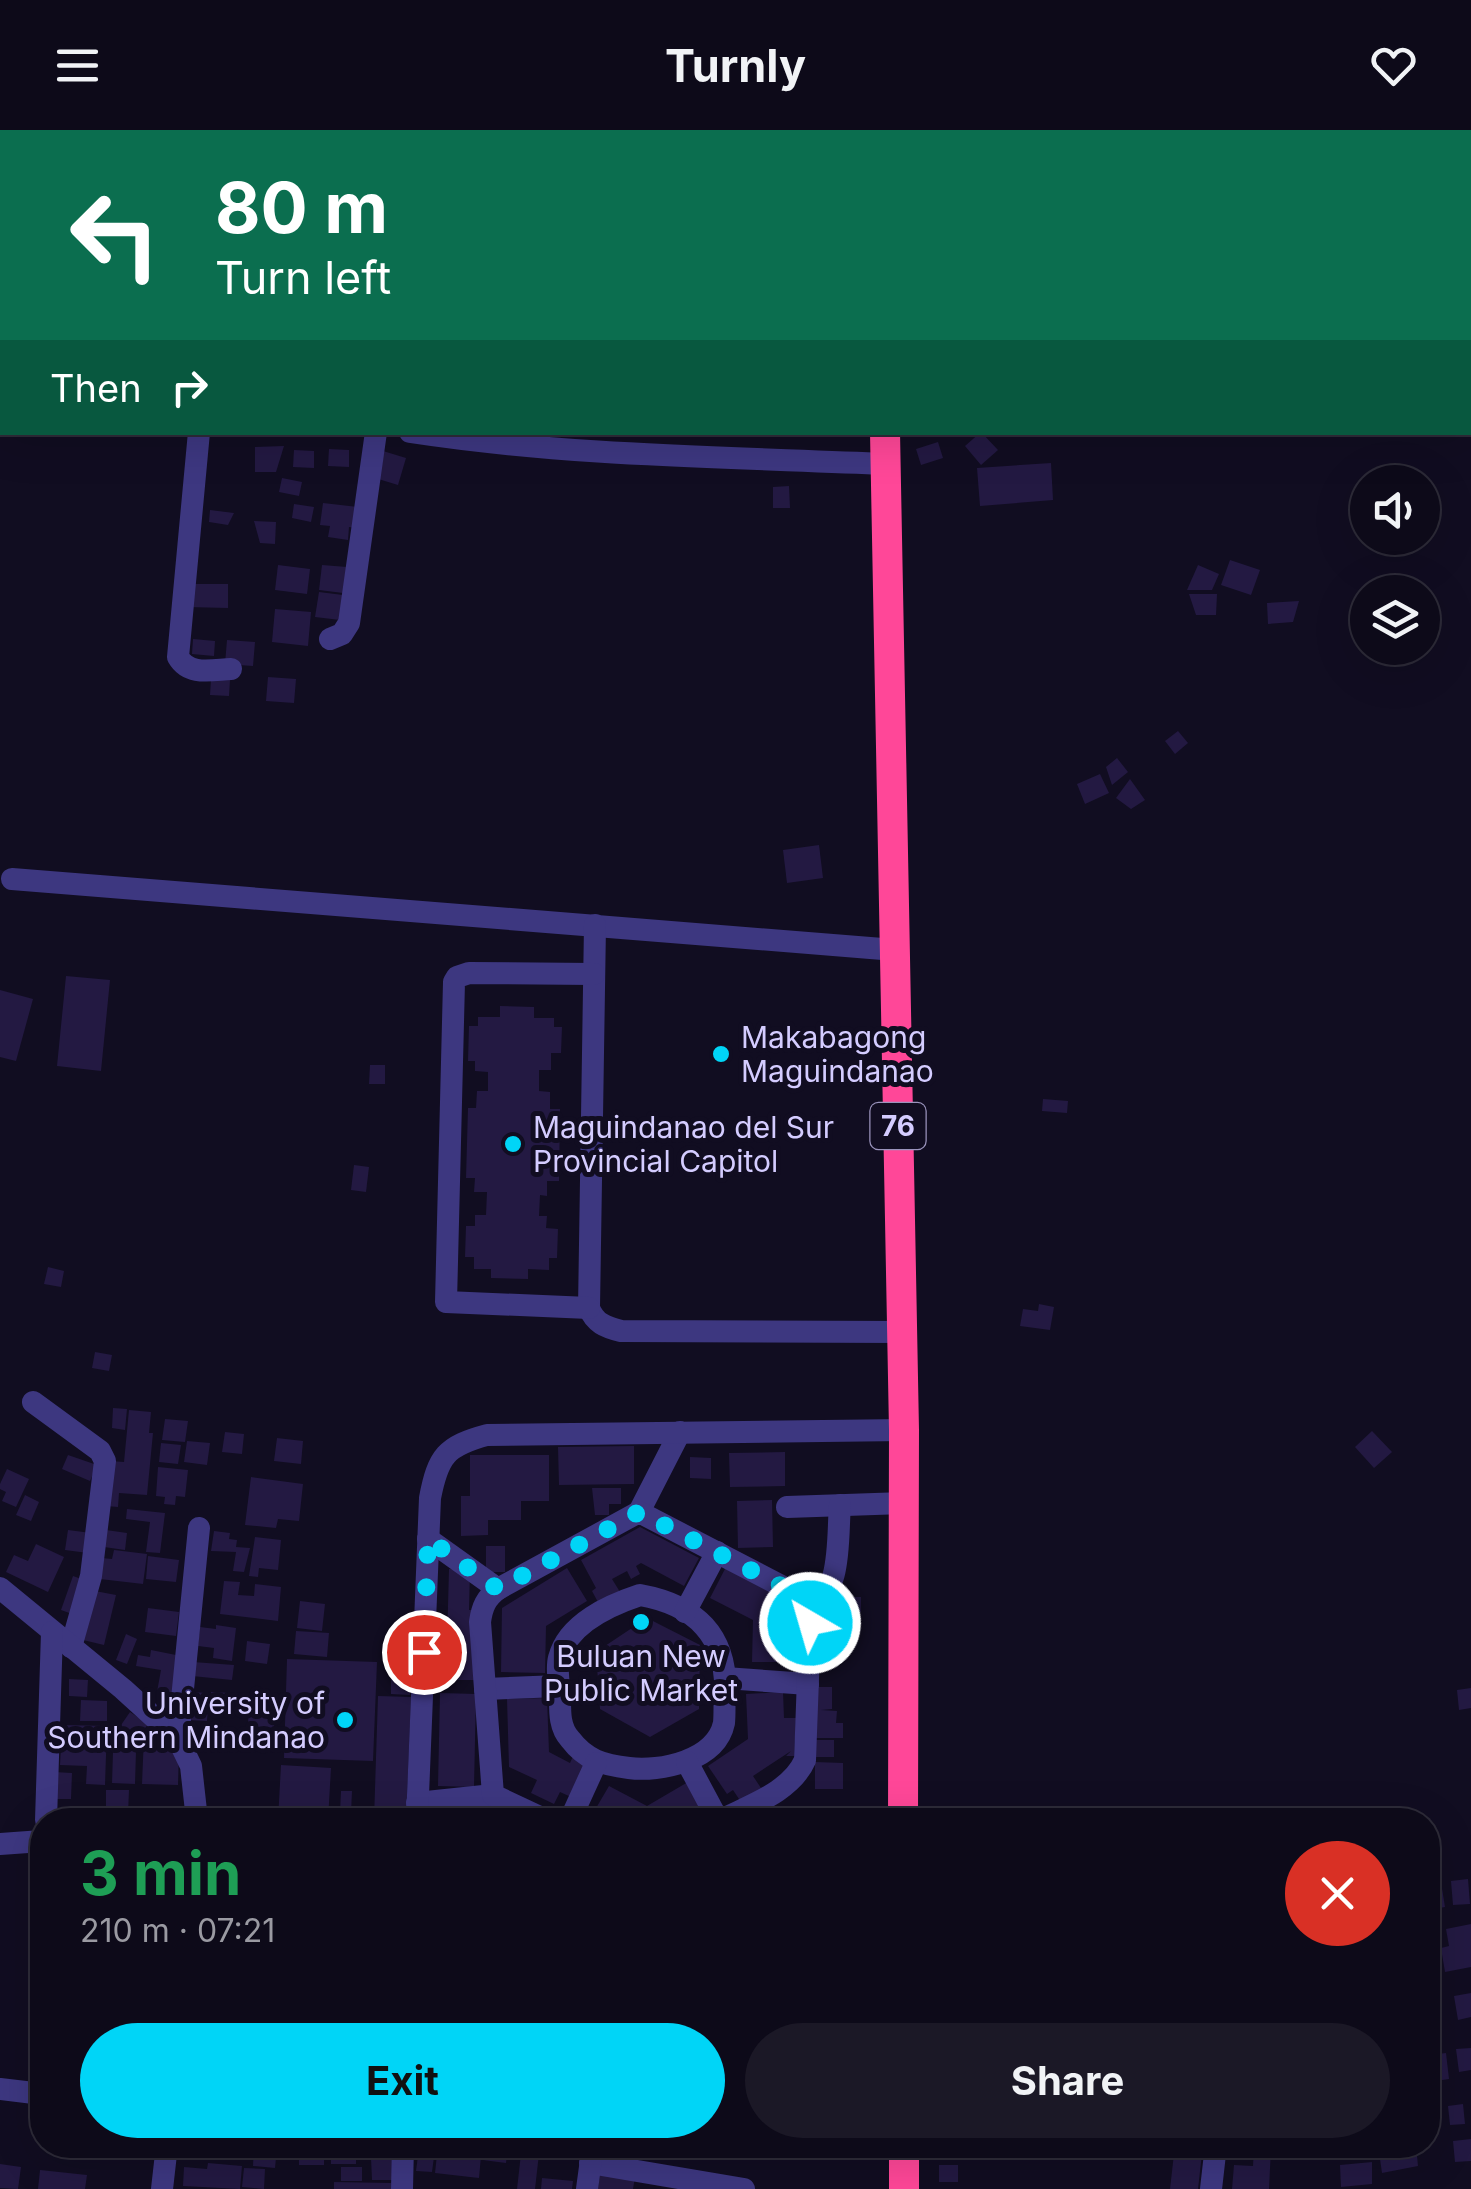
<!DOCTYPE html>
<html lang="en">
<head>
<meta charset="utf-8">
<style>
  body { margin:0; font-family:Inter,sans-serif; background:#1b1826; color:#f1f3f6; height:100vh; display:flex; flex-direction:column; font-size:38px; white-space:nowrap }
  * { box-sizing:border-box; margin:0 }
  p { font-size:32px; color:#9a9aa2 }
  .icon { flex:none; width:55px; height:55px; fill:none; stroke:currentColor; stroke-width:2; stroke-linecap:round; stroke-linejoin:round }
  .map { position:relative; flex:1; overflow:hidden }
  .sheet { position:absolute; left:30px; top:1678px; width:1410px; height:350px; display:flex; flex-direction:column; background:#0d0a19; border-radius:40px; box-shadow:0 10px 40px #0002,0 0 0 2px #2d2b38 }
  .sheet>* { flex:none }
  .banner { position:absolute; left:0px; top:0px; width:1472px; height:305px; box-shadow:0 10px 40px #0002,0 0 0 2px #2d2b38; background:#0b6e4f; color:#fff; overflow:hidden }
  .tools { position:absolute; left:1350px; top:335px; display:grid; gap:20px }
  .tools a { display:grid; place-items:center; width:90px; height:90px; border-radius:50%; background:#0d0a19; box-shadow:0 10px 40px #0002,0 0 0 2px #2d2b38; font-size:50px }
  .pin { position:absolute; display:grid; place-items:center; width:85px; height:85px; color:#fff; margin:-42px; border:5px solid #fff; border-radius:50%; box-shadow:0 2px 10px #0007 }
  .me { position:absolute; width:110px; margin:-55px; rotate:322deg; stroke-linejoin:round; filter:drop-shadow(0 0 8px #0008) }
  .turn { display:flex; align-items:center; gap:35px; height:210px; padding:0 50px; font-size:45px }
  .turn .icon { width:130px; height:130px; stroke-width:2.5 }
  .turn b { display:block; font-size:70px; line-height:85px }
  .then { display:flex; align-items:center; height:95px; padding:0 50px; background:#0003; gap:20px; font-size:38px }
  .round { display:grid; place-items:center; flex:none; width:105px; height:105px; border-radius:52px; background:#1b1826 }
  .head { display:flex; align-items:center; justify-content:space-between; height:170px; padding:0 50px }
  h1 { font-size:60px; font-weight:700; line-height:75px; color:#1e9e55 }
  .primary-button { display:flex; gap:20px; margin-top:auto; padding:20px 50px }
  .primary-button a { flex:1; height:115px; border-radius:60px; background:#00d5f7; color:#111; font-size:40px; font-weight:700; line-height:115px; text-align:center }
  .primary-button a+a { background:#1b1826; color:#f1f3f6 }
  header { display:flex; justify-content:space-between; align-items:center; height:130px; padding:0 50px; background:#0d0a19; font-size:45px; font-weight:700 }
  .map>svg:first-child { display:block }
  .building { fill:#231942 }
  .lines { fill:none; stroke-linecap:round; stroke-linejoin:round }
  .minor { stroke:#3d3780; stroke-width:22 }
  .highway { stroke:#ff4798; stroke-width:30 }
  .route { stroke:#00d5f7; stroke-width:18; stroke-dasharray:0 32.4 }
  .poi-dot { fill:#00d5f7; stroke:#110d21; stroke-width:4 }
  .labels { text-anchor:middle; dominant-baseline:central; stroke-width:10; stroke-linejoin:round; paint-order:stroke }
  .shield { fill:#110d21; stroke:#9a93bc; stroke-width:2.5 }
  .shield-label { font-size:28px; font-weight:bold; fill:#d4ccff }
  .poi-label { font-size:30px; fill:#d4ccff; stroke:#110d21; text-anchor:start }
</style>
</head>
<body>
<header><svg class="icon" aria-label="menu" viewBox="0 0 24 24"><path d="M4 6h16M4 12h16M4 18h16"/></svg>Turnly<svg class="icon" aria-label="heart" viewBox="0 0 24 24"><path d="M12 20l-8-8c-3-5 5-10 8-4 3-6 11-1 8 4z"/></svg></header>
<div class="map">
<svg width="1471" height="2059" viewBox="0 0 1471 2059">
  <rect width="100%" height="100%" fill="#110d21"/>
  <g class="building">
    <path d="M981,302L998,320L981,335L965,316Z"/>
    <path d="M938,312L943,328L921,335L916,319Z"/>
    <path d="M284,316L276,342H255V317Z"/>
    <path d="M329,319L349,320V337L328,336Z"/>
    <path d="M294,320L314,321V338L293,337Z"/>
    <path d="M383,321L406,328L398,355L375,348Z"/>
    <path d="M1051,333L1053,370L980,376L977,338Z"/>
    <path d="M282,348L302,352L299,366L279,362Z"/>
    <path d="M789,356L790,378H773V357Z"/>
    <path d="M323,373L358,377L355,398L349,397L348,410L328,407L330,396L320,395Z"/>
    <path d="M294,374L314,377L311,392L292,388Z"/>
    <path d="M210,380L234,383L228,395L209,392Z"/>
    <path d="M254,391L276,392L275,414L260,413Z"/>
    <path d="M1230,430L1260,440L1251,465L1221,455Z"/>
    <path d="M278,435L310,439L307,464L275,460Z"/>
    <path d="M322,435L347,437L343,463L319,460Z"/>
    <path d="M1198,435L1219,444L1212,460H1187Z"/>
    <path d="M188,454H228V478L187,477Z"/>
    <path d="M319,462L343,465L340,490L315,487Z"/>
    <path d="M1189,464H1217L1216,485H1196Z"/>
    <path d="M1299,471L1293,492L1268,494L1267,473Z"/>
    <path d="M275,479L311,482L308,516L272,512Z"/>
    <path d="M193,509L215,511L214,526L192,524Z"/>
    <path d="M227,510L255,512L253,536L225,534Z"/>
    <path d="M268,547L296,549L294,573L266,571Z"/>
    <path d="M211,549L230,550L229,566L210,565Z"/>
    <path d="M1178,601L1188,613L1175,624L1165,611Z"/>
    <path d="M1117,628L1128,642L1112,655L1106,637Z"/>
    <path d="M1100,644L1109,663L1085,674L1077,654Z"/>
    <path d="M1130,649L1145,670L1131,679L1116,668Z"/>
    <path d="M819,715L823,748L787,753L783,720Z"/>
    <path d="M66,846L110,850L101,941L57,936Z"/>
    <path d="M0,860L33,869L16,931L0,927Z"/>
    <path d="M500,876L534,877V888H554V897H562L561,923H551V940H539V961L550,962V979H560L559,1051H547V1066L540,1065L539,1086H547L546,1098L558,1099L557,1128H549V1140L528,1139V1149L491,1148V1139H474V1127H465L466,1096H475V1085H486L487,1062H474L475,1048H466L468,978H476L477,961H488V942L475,941V931H468L469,896H478V887H500Z"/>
    <path d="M370,935H385V954H369Z"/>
    <path d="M1043,969L1068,971L1067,983L1042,981Z"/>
    <path d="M354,1035L369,1037L366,1062L351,1060Z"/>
    <path d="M48,1137L64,1141L61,1157L44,1154Z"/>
    <path d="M1039,1174L1054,1177L1050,1200L1020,1196L1023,1179L1038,1181Z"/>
    <path d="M95,1222L112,1225L109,1241L92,1238Z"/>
    <path d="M113,1278L127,1279L125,1300L112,1298Z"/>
    <path d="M129,1280L151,1282L149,1303H153L147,1365L119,1363L118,1377L106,1376L110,1331L124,1332Z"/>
    <path d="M165,1289L188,1291L185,1312L162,1310Z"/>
    <path d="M1372,1301L1392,1322L1374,1338L1355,1317Z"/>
    <path d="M225,1302L244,1304L242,1324L222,1322Z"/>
    <path d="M277,1308L303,1311L301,1334L274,1331Z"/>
    <path d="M187,1311L210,1313L207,1335L184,1332Z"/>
    <path d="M161,1313L181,1315L178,1334L159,1332Z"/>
    <path d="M634,1316V1354L559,1355L558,1317Z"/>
    <path d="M785,1322V1356L730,1357L729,1323Z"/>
    <path d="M68,1325L97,1335L90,1351L62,1339Z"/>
    <path d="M470,1325H549V1371H521V1390H488V1405L461,1406V1366H470Z"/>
    <path d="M690,1327L711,1328V1349L690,1348Z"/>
    <path d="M158,1337L188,1340L185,1367L176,1366L175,1375L164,1374L165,1367L156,1366Z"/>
    <path d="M7,1339L29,1349L16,1377L2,1371L6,1362L0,1359V1354Z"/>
    <path d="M251,1347L303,1354L299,1391L278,1389L276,1398L245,1395Z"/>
    <path d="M592,1358H621V1374H609V1385H595Z"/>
    <path d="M25,1365L39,1372L31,1391L16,1385Z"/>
    <path d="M772,1370L773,1417L738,1418L737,1371Z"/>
    <path d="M127,1379L165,1383L160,1423L146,1422L150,1392L126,1389Z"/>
    <path d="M640,1397L699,1428L684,1456L641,1433L636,1436L640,1444L631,1449L627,1441L612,1449L620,1462L599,1474L592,1461L596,1458L581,1430Z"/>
    <path d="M68,1400L91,1403L88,1423L65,1420Z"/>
    <path d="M106,1400L127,1403L125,1420L104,1417Z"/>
    <path d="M214,1401L230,1403L229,1409L237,1410L236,1417L250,1418L244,1442L233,1441L236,1422L211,1421Z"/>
    <path d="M255,1407L281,1410L278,1440L259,1438L258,1447L249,1446Z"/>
    <path d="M36,1414L64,1427L48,1462L6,1442L14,1425L28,1431Z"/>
    <rect x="486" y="1416" width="19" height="26"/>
    <path d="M114,1420L147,1424L143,1454L100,1449L102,1428L112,1429Z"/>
    <path d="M148,1426L179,1430L176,1452L146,1449Z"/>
    <path d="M726,1437L785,1467L784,1532H752L753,1490L710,1468Z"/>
    <path d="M567,1438L587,1471L546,1496L545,1543L501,1542L502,1478Z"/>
    <path d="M449,1439H470L469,1480H476L475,1550H446Z"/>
    <path d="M73,1446L87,1451L75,1485L61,1480Z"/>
    <path d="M224,1451L240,1452L238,1465L254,1466L255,1454L281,1457L278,1491L220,1484Z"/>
    <path d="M95,1461L116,1465L104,1515L83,1510Z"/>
    <path d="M842,1467H861V1482L843,1483Z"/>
    <path d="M300,1471L325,1474L322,1501L297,1498Z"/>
    <path d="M148,1478L179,1482L176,1506L145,1502Z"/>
    <path d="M647,1488L700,1515L699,1579L650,1607L600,1579L596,1522Z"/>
    <path d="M216,1495L236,1498L232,1531L213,1528L214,1518L198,1516L200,1497L216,1499Z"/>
    <path d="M296,1501L329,1503L327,1527L294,1524Z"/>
    <path d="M126,1504L137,1509L127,1534L116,1530Z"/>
    <path d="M247,1511L270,1514L267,1534L245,1531Z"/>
    <path d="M151,1520L181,1526L175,1565L157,1562L161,1540L136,1536L138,1525L150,1527Z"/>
    <path d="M287,1529L377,1532L373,1631L284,1628Z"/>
    <path d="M193,1532L234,1535L232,1550L192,1546Z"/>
    <path d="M391,1547L411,1548L410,1565L391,1564Z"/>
    <path d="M69,1549L88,1550L87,1567L69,1566Z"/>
    <path d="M812,1557H832V1579L821,1580L837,1581L836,1593H843V1608H814Z"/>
    <path d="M1471,1558V1578L1459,1580L1457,1560Z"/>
    <path d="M190,1562L209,1563L207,1591L188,1590Z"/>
    <path d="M211,1562L232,1563L231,1587L210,1586Z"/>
    <path d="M783,1562L784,1588H796L794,1626H786L791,1621L753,1646L761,1658L741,1672L733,1660L727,1664L708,1636L748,1609L746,1564Z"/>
    <path d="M440,1563L476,1564L474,1657L438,1656Z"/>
    <path d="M378,1566L411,1567L406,1690H374Z"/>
    <path d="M249,1567L276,1568L274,1598L248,1596Z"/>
    <path d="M547,1568L549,1622L570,1633L574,1624L588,1630L571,1667L560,1662L554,1674L531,1663L537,1650L509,1637L507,1569Z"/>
    <path d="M81,1570L107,1571V1591H80Z"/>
    <path d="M130,1582L148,1594L137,1610L119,1598Z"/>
    <path d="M62,1595L107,1596L105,1655L86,1654L87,1636L60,1635Z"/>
    <path d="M144,1606H161V1620L179,1621L178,1655L142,1654Z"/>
    <path d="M815,1610H834V1627H814Z"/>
    <path d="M113,1621H136L135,1654L112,1653Z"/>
    <path d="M815,1632L843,1633V1659H815Z"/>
    <path d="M281,1635L331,1638L328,1690H278Z"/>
    <path d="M54,1642L72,1643L71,1669H53Z"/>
    <path d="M688,1652L705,1681L690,1690H601L592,1685L609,1656L647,1676Z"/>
    <path d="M106,1660H129L128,1684L106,1683Z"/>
    <path d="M341,1661H352L351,1683H340Z"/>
    <path d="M142,1677L180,1678L179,1690H142Z"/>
    <path d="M53,1678H84L83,1690H53Z"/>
    <rect x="932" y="1681" width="29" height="9"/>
    <path d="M1468,1749L1470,1774L1453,1775L1451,1751Z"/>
    <path d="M1441,1752L1445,1777L1428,1780V1754Z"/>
    <path d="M1471,1794V1837L1445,1842L1441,1818L1449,1816L1446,1799Z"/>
    <path d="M1434,1812L1440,1847L1428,1850V1813Z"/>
    <path d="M1471,1863V1887L1458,1890L1454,1866Z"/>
    <path d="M1471,1918V1940L1459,1942L1456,1919Z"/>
    <path d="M1446,1923L1449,1949L1429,1952L1428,1925Z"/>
    <path d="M1463,1974L1465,1994L1450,1995L1448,1976Z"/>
    <path d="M1471,2009V2031L1455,2032L1453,2011Z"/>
    <path d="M254,2015L277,2017L275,2038L253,2036Z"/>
    <rect x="299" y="2015" width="25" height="20"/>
    <rect x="331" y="2015" width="25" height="19"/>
    <path d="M438,2015H482L479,2048L435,2043Z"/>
    <path d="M485,2015H508L506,2033L483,2030Z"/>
    <path d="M522,2015H540L535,2059H517Z"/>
    <path d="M645,2015H705L701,2029Z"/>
    <path d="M1175,2015H1203L1198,2059H1170Z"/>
    <path d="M1378,2015H1416L1418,2036L1382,2043Z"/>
    <path d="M1254,2017L1271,2018L1269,2059H1232L1234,2035L1253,2036Z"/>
    <path d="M419,2018L435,2019L432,2042L416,2041Z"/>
    <path d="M371,2028H396L397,2050H372Z"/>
    <path d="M1372,2032V2054L1341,2057L1340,2035Z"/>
    <path d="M208,2033L242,2036L240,2059L183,2056L184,2037L207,2039Z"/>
    <path d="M0,2034L21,2037L18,2059L0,2058Z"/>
    <rect x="939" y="2035" width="19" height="17"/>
    <rect x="341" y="2037" width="21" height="14"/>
    <path d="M244,2038L265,2039L264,2059L242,2057Z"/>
    <path d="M40,2040L87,2045L85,2059H38Z"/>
    <path d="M600,2043L635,2047L633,2059H598Z"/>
    <path d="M542,2048L573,2051L572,2059H541Z"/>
    <path d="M334,2052L391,2053V2059H334Z"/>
  </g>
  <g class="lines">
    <g class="minor">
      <path d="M0,237L2,238"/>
      <path d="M199,302L178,527C189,546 211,540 231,539"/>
      <path d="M410,302C567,326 727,327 886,334"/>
      <path d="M330,509L342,504L349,493L376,302"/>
      <path d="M12,749L895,820"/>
      <path d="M595,795L589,1178C595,1193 605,1197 621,1201L902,1202"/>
      <path d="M589,1178L446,1172L454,852L457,847L469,843L594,844"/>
      <path d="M33,1272L100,1321L105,1331L91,1446L71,1517"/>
      <path d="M787,1377L904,1373"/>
      <path d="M639,1382L680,1302"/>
      <path d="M428,1409L498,1459"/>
      <path d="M0,1458L123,1559L178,1609L191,1636L197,1690"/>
      <path d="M640,1465C696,1475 727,1506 725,1562C724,1572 725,1583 724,1593C716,1631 660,1642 629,1638C603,1635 586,1630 570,1609C559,1597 560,1581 560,1565C559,1554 556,1539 559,1528C568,1493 610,1475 640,1465Z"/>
      <path d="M807,1480C843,1465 837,1408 840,1375"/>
      <path d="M685,1482L717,1422"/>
      <path d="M725,1548L808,1554"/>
      <path d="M485,1559L559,1556"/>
      <path d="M178,1609L199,1398"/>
      <path d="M687,1632L718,1690"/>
      <path d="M417,1673L493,1665"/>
      <path d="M46,1690L52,1502"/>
      <path d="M417,1690L430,1368C438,1326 446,1316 487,1305L904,1300"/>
      <path d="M546,1690L493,1665L480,1492C482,1477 486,1468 498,1459L639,1382L791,1461C802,1470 806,1478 810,1493L805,1630C791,1662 750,1675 721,1690"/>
      <path d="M570,1690L596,1633"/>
      <path d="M0,1714L42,1711"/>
      <path d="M0,1959L42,1964"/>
      <path d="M590,2033L744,2059"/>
      <path d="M162,2059L167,2015"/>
      <path d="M402,2059L403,2015"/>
      <path d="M587,2059L593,2015"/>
      <path d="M1211,2059L1216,2015"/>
    </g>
    <g class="highway">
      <path d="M884,0V2"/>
      <path d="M885,302L904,1300L903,1690"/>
      <path d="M904,2015V2059"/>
    </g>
  </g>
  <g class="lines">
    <path class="route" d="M424,1522L428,1409L498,1459L639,1382L791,1461L801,1469L810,1493"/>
  </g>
  <g class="poi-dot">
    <circle cx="721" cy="924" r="10"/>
    <circle cx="513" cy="1014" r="10"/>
    <circle cx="641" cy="1492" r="10"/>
    <circle cx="345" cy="1590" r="10"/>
  </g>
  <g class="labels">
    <rect class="shield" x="870.5" y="973" width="55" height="46" rx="8"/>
    <g class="shield-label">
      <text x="898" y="996">76</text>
    </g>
    <g class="poi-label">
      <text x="741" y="907">Makabagong<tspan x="741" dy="34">Maguindanao</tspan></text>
      <text x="533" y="997">Maguindanao del Sur<tspan x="533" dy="34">Provincial Capitol</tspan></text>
      <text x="641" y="1526" text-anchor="middle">Buluan New<tspan x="641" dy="34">Public Market</tspan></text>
      <text x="325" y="1573" text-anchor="end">University of<tspan x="325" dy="34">Southern Mindanao</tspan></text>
    </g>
  </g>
</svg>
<div class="tools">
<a><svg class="icon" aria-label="sound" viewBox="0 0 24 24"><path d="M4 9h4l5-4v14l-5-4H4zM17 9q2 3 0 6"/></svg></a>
<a><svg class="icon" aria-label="layers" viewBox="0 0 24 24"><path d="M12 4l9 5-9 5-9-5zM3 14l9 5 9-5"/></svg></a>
</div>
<div class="pin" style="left:424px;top:1522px;background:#d93025"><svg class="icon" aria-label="arrive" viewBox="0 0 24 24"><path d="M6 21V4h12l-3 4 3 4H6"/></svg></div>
<svg class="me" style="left:810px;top:1493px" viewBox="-20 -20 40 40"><circle r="17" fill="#00d5f7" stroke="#fff" stroke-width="3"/><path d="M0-11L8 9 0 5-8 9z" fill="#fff"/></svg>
<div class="banner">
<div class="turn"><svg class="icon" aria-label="left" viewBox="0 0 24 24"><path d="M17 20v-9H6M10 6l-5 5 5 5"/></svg><div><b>80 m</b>Turn left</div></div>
<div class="then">Then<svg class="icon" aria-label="right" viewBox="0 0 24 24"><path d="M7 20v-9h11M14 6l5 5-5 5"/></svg></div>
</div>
<section class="sheet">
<div class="head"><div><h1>3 min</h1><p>210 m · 07:21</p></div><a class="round" style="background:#d93025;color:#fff"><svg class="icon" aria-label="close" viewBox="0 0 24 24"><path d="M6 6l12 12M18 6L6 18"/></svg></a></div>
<div class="primary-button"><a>Exit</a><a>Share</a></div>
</section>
</div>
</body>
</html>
